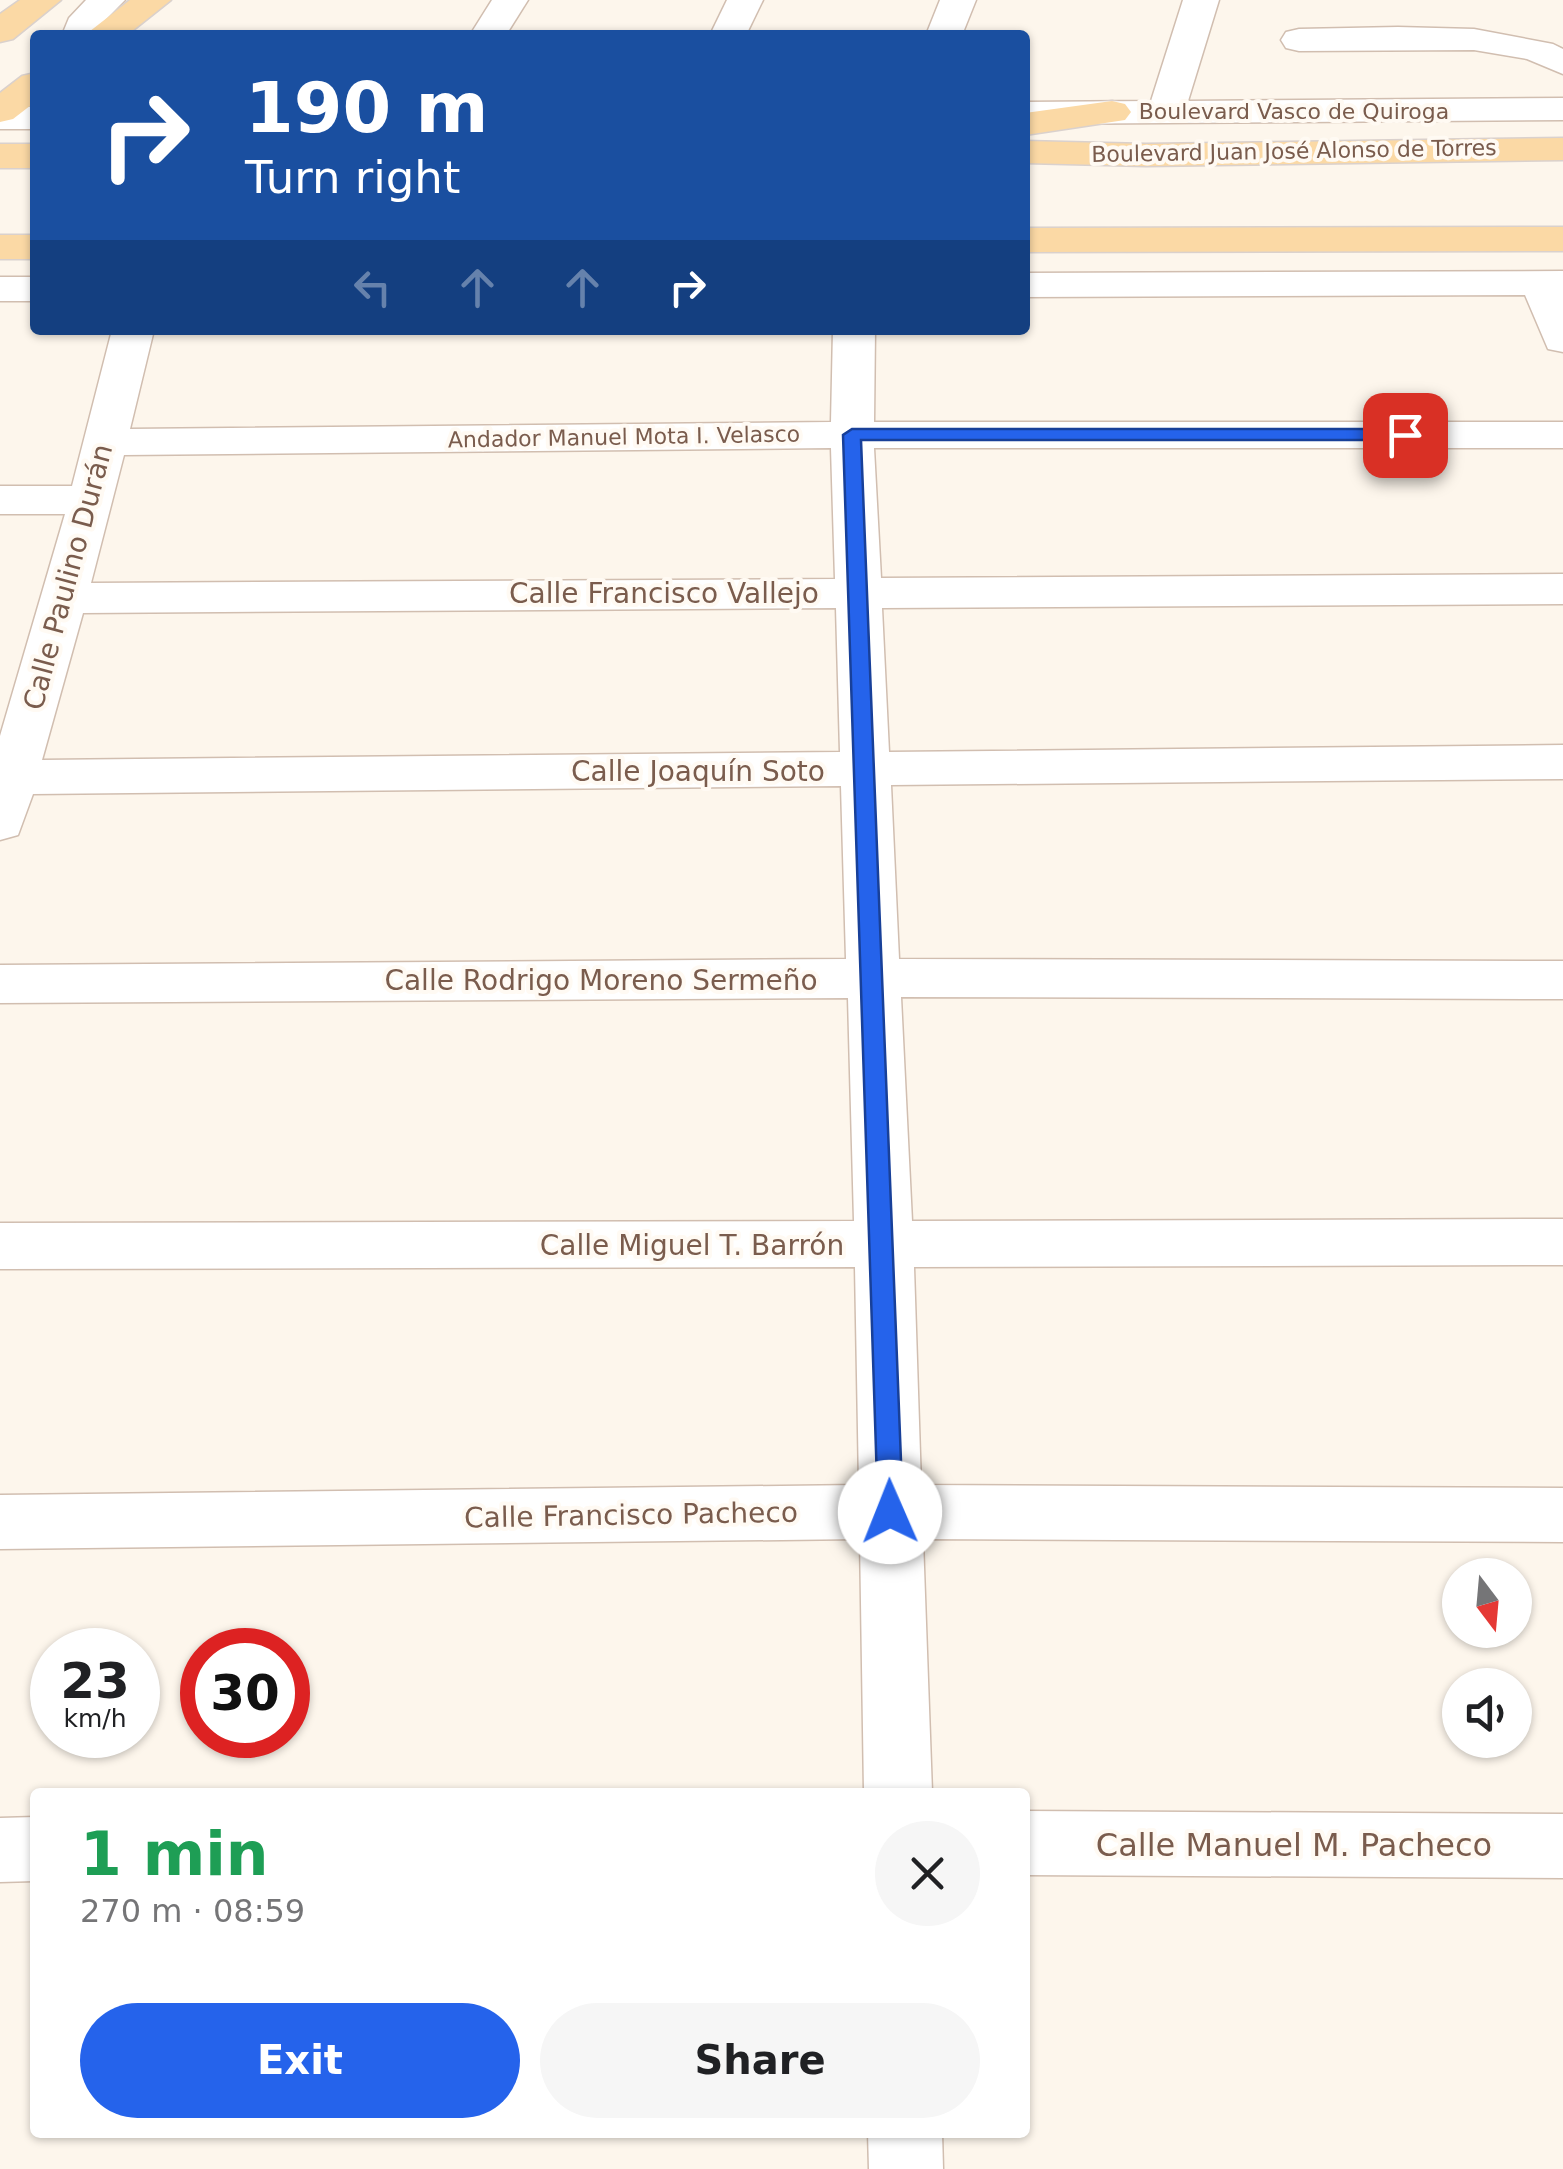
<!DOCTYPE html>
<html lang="en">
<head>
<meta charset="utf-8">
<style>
  body { margin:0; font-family:"DejaVu Sans",sans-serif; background:#f6f6f6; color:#202124; height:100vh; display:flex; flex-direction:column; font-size:38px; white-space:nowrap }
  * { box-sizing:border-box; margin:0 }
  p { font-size:32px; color:#757577 }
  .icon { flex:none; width:55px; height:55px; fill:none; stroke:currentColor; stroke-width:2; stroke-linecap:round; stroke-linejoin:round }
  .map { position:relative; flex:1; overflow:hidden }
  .sheet { position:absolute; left:30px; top:1788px; width:1000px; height:350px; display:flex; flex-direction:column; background:#fff; border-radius:10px; box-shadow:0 2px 8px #0004 }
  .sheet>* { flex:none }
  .guide { position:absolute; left:30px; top:30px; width:1000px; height:305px; border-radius:10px; box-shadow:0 2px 8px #0004; background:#1a4fa0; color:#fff; overflow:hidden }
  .needle { width:65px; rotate:164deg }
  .controls { position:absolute; left:1442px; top:1558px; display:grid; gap:20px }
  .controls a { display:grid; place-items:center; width:90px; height:90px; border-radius:50%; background:#fff; box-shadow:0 2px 8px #0004; font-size:50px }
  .speed { position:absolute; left:30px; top:1628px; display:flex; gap:20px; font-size:50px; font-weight:700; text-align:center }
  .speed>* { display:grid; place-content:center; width:130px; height:130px; border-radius:50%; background:#fff; box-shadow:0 2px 8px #0004; line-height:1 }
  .speed small { font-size:25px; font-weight:400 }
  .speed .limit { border:15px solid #d22; background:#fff; color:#111 }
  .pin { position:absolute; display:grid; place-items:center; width:85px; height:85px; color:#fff; margin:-42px; border-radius:20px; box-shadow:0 5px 15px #0006 }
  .me { position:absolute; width:110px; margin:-55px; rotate:359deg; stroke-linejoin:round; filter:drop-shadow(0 0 8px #0008) }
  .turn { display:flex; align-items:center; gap:35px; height:210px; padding:0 50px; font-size:45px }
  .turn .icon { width:130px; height:130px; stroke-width:2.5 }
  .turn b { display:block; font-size:70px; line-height:85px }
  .lanes { display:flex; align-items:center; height:95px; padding:0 50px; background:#0003; justify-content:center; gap:50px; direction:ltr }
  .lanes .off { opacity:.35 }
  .round { display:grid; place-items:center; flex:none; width:105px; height:105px; border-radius:52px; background:#f6f6f6 }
  .head { display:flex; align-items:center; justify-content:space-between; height:170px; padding:0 50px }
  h1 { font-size:60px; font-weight:700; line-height:75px; color:#1e9e55 }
  .action { display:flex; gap:20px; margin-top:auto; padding:20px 50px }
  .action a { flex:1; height:115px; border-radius:60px; background:#2563eb; color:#fff; font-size:40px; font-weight:700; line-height:115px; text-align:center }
  .action a+a { background:#f6f6f6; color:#202124 }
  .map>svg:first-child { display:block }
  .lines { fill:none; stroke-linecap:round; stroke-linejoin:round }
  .minor-casing { stroke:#d1beb0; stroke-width:3 }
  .major-casing { stroke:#dad1cd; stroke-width:3 }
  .minor { fill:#fff; fill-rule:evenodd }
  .major { fill:#fbd9a5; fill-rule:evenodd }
  .route { fill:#2563eb; stroke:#184099; stroke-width:2.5 }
  .labels { text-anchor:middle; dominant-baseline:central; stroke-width:8; stroke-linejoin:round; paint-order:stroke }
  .far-street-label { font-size:22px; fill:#7a5c4d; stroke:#fffaf3 }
  .street-label { font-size:28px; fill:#7a5c4d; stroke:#fffaf3 }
  .near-street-label { font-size:32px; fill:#7a5c4d; stroke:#fffaf3 }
</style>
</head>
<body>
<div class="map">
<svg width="1563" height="2169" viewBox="0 0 1563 2169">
  <rect width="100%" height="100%" fill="#fdf6ec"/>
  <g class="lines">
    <g class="minor-casing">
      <g id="minor">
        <path d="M86,0H125L103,22L98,35H62L69,18Z"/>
        <path d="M492,0H528L506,35H470Z"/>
        <path d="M727,0H763L746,35H710Z"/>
        <path d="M940,0H976L962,35H926Z"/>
        <path d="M1183,0H1219L1188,101L1563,98V120L1025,124V102L1151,101Z"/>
        <path d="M1398,27L1474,29L1553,44L1563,49V74L1527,59L1474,50L1299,51L1286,48L1281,40L1286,32L1299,29Z"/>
        <rect x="0" y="107" width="35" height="22"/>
        <path d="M1563,271V352L1548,349L1525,295L1025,297V273Z"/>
        <rect x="0" y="277" width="35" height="24"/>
        <path d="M112,330H154L130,429L831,422L833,330H875L874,422H1563V448H874L881,578L1563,574V604L882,608L889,752L1563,745V779L891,785L899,959L1563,961V999L901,997L912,1221L1563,1219V1265L914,1267L921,1485L1563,1488V1542L923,1539L932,1792H864L860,1539L0,1549V1495L859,1485L855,1267L0,1269V1223L854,1221L848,998L0,1003V965L846,959L841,786L33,794L18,835L0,840V736L65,514H0V486H72ZM831,448L835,579L91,583L124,455ZM836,608L840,752L42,760L83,613Z"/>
        <path d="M1025,1811L1563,1814V1878L1025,1875Z"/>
        <path d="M35,1817V1881L0,1882V1818Z"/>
        <path d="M868,2132H942L943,2169H869Z"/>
      </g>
    </g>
    <g class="major-casing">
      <g id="major">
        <path d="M20,0H61L13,39L0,42V14Z"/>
        <path d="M130,0H171L127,35H85Z"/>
        <path d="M35,73V102L13,119L0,122V93L22,76Z"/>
        <path d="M1112,101L1125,104L1131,112L1125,120L1025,135V113Z"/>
        <path d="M1563,138V160L1146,166L1025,163V141L1146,144Z"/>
        <rect x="0" y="144" width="35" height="24"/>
        <path d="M1563,227V251L1025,252V228Z"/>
        <rect x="0" y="235" width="35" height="24"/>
      </g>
    </g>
    <use href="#minor" class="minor"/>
    <use href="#major" class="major"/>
  </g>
  <path class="route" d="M852,429H1405L1414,435L1405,440H861L903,1512L900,1520L890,1523L881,1520L878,1512L843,435Z"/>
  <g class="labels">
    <g class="far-street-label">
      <text x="1294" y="111">Boulevard Vasco de Quiroga</text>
      <text transform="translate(1294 151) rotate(-1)">Boulevard Juan José Alonso de Torres</text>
      <text transform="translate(624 437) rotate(-1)">Andador Manuel Mota I. Velasco</text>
    </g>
    <g class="street-label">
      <text transform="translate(68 577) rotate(-75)">Calle Paulino Durán</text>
      <text x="664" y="593">Calle Francisco Vallejo</text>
      <text x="698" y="771">Calle Joaquín Soto</text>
      <text x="601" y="980">Calle Rodrigo Moreno Sermeño</text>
      <text x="692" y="1245">Calle Miguel T. Barrón</text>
      <text transform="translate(631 1515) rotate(-1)">Calle Francisco Pacheco</text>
    </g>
    <g class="near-street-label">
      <text x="1294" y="1845">Calle Manuel M. Pacheco</text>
    </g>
  </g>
</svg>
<div class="controls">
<a><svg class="needle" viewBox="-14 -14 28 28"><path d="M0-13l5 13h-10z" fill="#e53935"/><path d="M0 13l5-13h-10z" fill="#757577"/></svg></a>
<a><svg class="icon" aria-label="sound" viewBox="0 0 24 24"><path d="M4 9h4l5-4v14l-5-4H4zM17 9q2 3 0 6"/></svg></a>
</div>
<div class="speed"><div>23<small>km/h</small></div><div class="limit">30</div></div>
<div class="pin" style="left:1405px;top:435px;background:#d93025"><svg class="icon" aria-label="arrive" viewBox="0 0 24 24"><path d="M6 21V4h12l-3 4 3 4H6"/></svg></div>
<svg class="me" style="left:890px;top:1512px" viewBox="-20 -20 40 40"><circle r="19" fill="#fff"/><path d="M0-13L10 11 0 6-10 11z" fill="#2563eb"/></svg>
<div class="guide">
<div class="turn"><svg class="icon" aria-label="right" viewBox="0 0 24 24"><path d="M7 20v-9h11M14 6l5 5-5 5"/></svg><div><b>190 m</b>Turn right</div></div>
<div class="lanes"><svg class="icon off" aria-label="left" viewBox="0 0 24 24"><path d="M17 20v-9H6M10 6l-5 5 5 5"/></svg><svg class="icon off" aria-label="ahead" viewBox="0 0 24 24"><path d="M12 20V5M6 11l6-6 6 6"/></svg><svg class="icon off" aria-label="ahead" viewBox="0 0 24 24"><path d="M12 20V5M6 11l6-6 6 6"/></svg><svg class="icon" aria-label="right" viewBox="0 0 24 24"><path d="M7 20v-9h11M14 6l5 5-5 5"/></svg></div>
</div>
<section class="sheet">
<div class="head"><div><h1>1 min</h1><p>270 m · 08:59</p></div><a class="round"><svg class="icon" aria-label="close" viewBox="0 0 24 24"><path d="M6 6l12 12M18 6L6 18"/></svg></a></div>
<div class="action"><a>Exit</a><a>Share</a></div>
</section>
</div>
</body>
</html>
